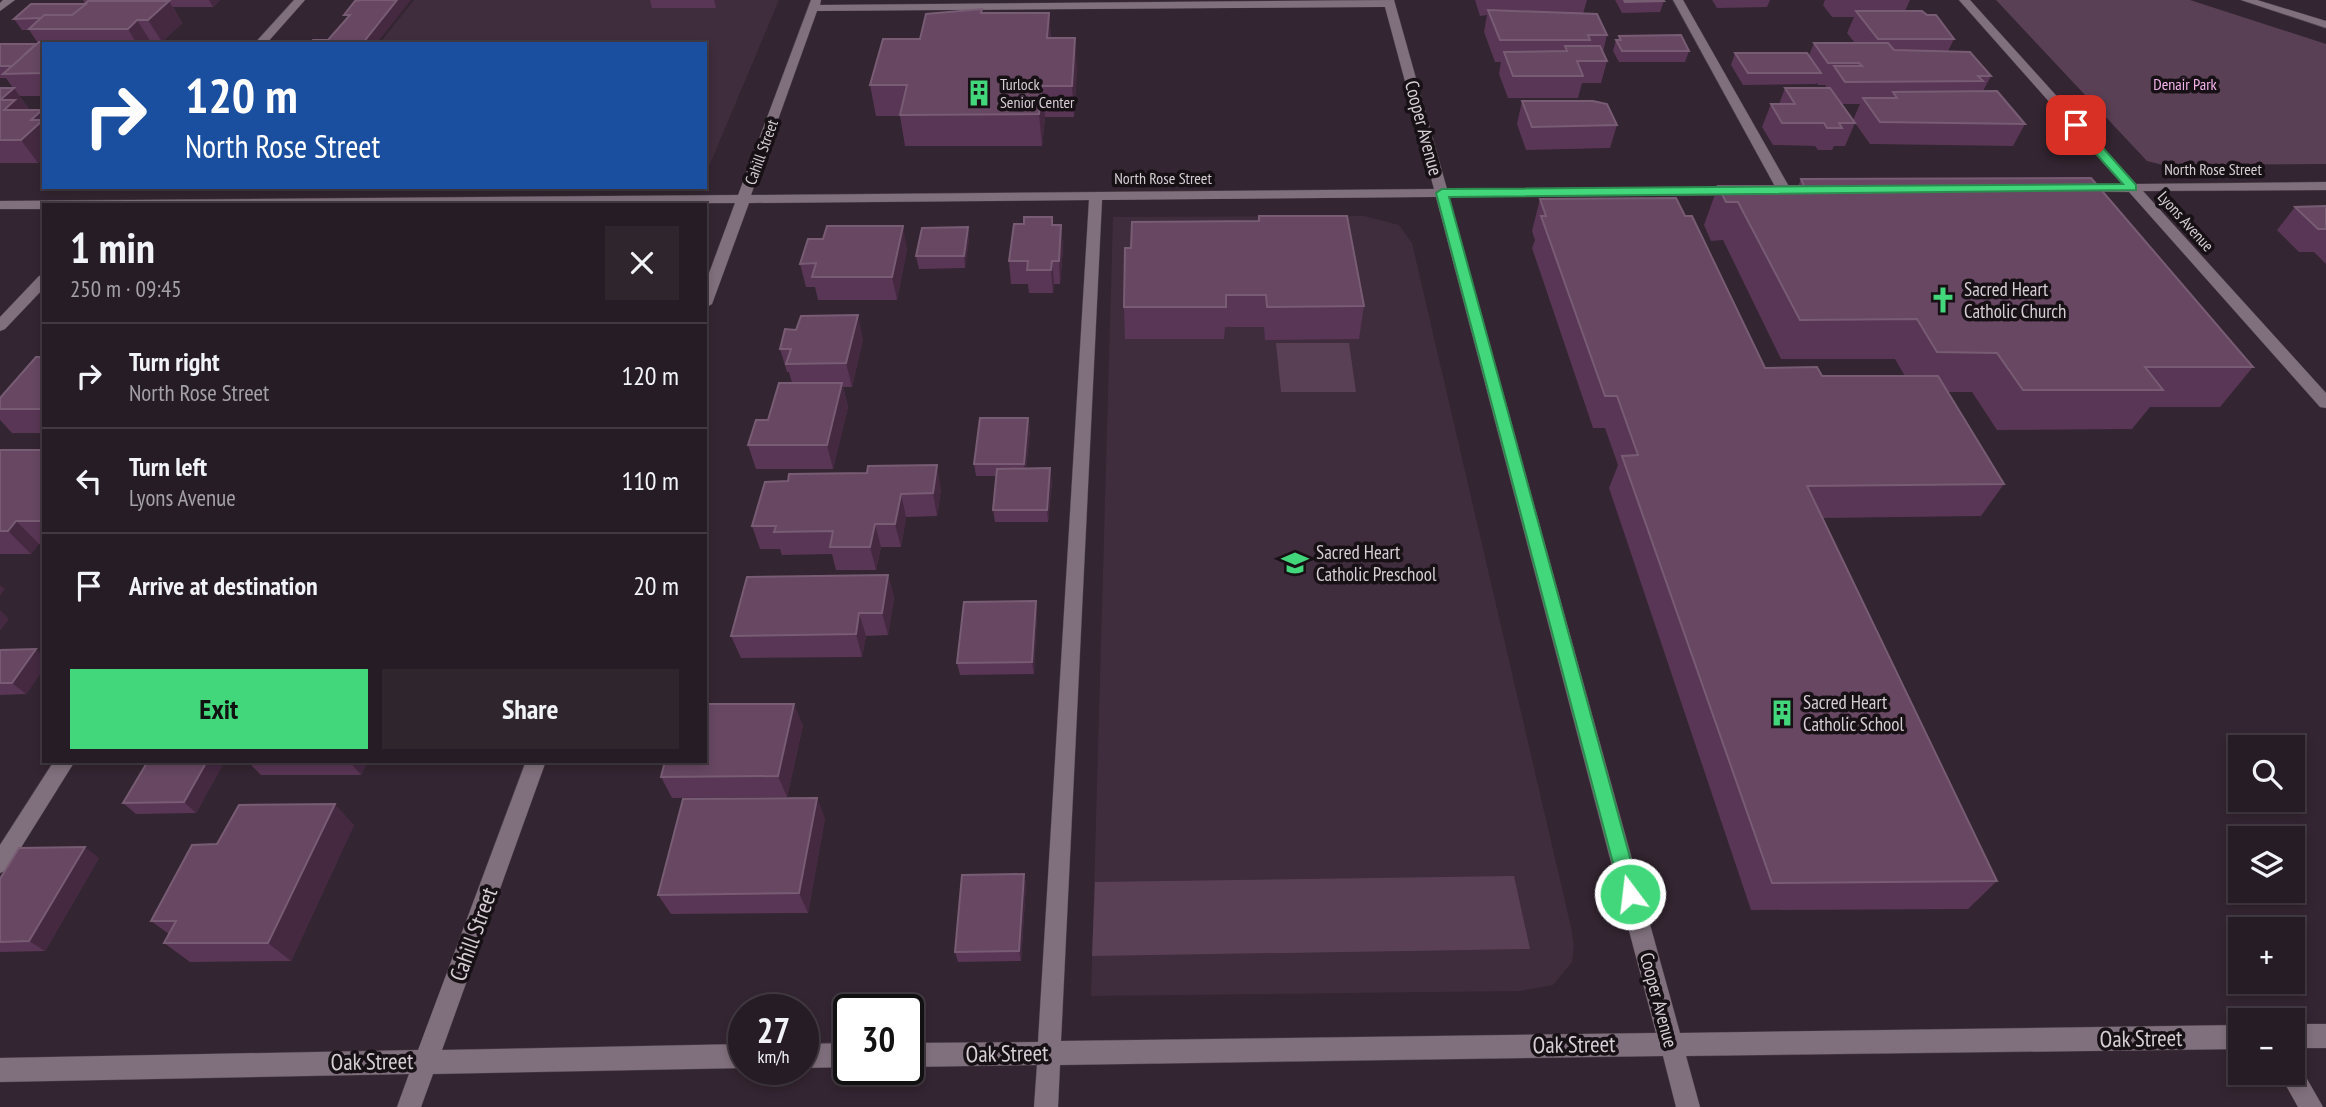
<!DOCTYPE html>
<html lang="en">
<head>
<meta charset="utf-8">
<style>
  body { margin:0; font-family:"PT Sans Narrow",sans-serif; background:#2e252d; color:#f1f3f6; height:100vh; display:flex; flex-direction:column; font-size:26px; white-space:nowrap }
  * { box-sizing:border-box; margin:0 }
  p { font-size:23px; color:#a4a1a7 }
  .icon { flex:none; width:38px; height:38px; fill:none; stroke:currentColor; stroke-width:2; stroke-linecap:round; stroke-linejoin:round }
  .map { position:relative; flex:1; overflow:hidden }
  .sheet { position:absolute; left:42px; top:203px; width:665px; height:560px; display:flex; flex-direction:column; background:#261c25; border-radius:0px; box-shadow:0 4px 10px #0003,0 0 0 2px #423a42 }
  .sheet>* { flex:none }
  .guide { position:absolute; left:42px; top:42px; width:665px; height:147px; border-radius:0px; box-shadow:0 4px 10px #0003,0 0 0 2px #423a42; background:#1a4fa0; color:#fff; overflow:hidden }
  .tools { position:absolute; left:2228px; top:735px; display:grid; gap:14px }
  .tools a { display:grid; place-items:center; width:77px; height:77px; border-radius:0px; background:#261c25; box-shadow:0 4px 10px #0003,0 0 0 2px #423a42; font-size:35px }
  .speed { position:absolute; left:728px; top:994px; display:flex; gap:14px; font-size:35px; font-weight:700; text-align:center }
  .speed>* { display:grid; place-content:center; width:91px; height:91px; border-radius:50%; background:#261c25; box-shadow:0 4px 10px #0003,0 0 0 2px #423a42; line-height:1 }
  .speed small { font-size:18px; font-weight:400 }
  .speed .limit { border:4px solid #111; border-radius:10px; background:#fff; color:#111 }
  .pin { position:absolute; display:grid; place-items:center; width:60px; height:60px; color:#fff; margin:-30px; border-radius:14px; box-shadow:0 4px 10px #0006 }
  .me { position:absolute; width:77px; margin:-38px; rotate:345deg; stroke-linejoin:round; filter:drop-shadow(0 0 5px #0008) }
  .turn { display:flex; align-items:center; gap:24px; height:147px; padding:0 28px; font-size:32px }
  .turn .icon { width:91px; height:91px; stroke-width:2.5 }
  .turn b { display:block; font-size:49px; line-height:60px }
  .round { display:grid; place-items:center; flex:none; width:74px; height:74px; border-radius:0px; background:#2e252d }
  .overview { display:flex; align-items:center; justify-content:space-between; height:119px; padding:0 28px }
  h1 { font-size:42px; font-weight:700; line-height:52px }
  .action { display:flex; gap:14px; margin-top:auto; padding:14px 28px }
  .action a { flex:1; height:80px; border-radius:0px; background:#43d77b; color:#111; font-size:28px; font-weight:700; line-height:80px; text-align:center }
  .action a+a { background:#2e252d; color:#f1f3f6 }
  ul { padding:0; list-style:none }
  li { display:flex; align-items:center; gap:21px; height:105px; padding:0 28px; border-top:2px solid #423a42 }
  li div { flex:1 }
  li b { display:block; font-size:26px }
  li em { font-style:normal }
  .map>svg:first-child { display:block }
  .built { fill:#3f2c3c }
  .green { fill:#5a4055 }
  .lines { fill:none; stroke-linecap:round; stroke-linejoin:round }
  .minor-casing { stroke:#4b4049; stroke-width:1 }
  .minor { fill:#80707d; fill-rule:evenodd }
  .wall { fill:#593655; fill-rule:evenodd }
  .shaded-wall { fill:#442941 }
  .building { fill:#674762; stroke:#785c74; stroke-width:2 }
  .route { fill:#43d77b; stroke:#2c8c50; stroke-width:2 }
  .labels { text-anchor:middle; dominant-baseline:central; stroke-width:7; stroke-linejoin:round; paint-order:stroke }
  .far-poi-label { font-size:16px; fill:#d7ced5; stroke:#171116; text-anchor:start }
  .far-park-label { font-size:16px; fill:#f5b4eb; stroke:#171116 }
  .far-street-label { font-size:16px; fill:#d7ced5; stroke:#171116 }
  .street-label { font-size:19px; fill:#d7ced5; stroke:#171116 }
  .poi-label { font-size:19px; fill:#d7ced5; stroke:#171116; text-anchor:start }
  .near-street-label { font-size:23px; fill:#d7ced5; stroke:#171116 }
</style>
</head>
<body>
<div class="map">
<svg width="2326" height="1107" viewBox="0 0 2326 1107">
  <rect width="100%" height="100%" fill="#332531"/>
  <g class="built">
    <path d="M414,0H779L705,176V44H379Z"/>
    <path d="M1364,216L1399,225L1412,243L1571,927L1574,946L1572,962L1553,985L1520,991L1091,996L1113,217Z"/>
  </g>
  <g class="green">
    <path d="M1996,0H2190L2326,44V164L2163,165L2147,161Z"/>
    <path d="M1276,343H1349L1356,392H1281Z"/>
    <path d="M1514,876L1530,949L1092,956L1095,882Z"/>
  </g>
  <g class="lines">
    <g class="minor-casing">
      <g id="minor">
        <path d="M3,0H15L0,11V3Z"/>
        <path d="M294,0H305L266,44H254Z"/>
        <path d="M811,0H821L820,5L1394,0L1447,189L1744,188V194L1739,195L1449,197L1680,1033L2240,1025V1049L1686,1056L1700,1107H1676L1663,1056L1060,1065L1058,1107H1034L1037,1065L908,1067V1043L1038,1042L1089,200L749,203L712,304L705,308V284L735,203L44,205V209H0V201L738,195ZM1385,7L1434,189L751,195L817,11ZM1436,197L1656,1033L1061,1041L1102,200Z"/>
        <path d="M1673,0H1683L1791,190L1789,193H1779L1777,190Z"/>
        <path d="M1959,0H1970L2136,184L2326,182V190L2143,191L2326,393V408L2320,407L2129,192L2070,191L2068,188L2075,184H2122Z"/>
        <path d="M2241,0H2257L2326,21V28Z"/>
        <path d="M44,275V288L5,329L0,331V317L39,276Z"/>
        <path d="M54,761H75L7,870L0,873V845Z"/>
        <path d="M526,761H546L442,1050L744,1044V1068L433,1074L421,1107H397L409,1074L0,1082V1058L418,1050Z"/>
        <rect x="2292" y="1024" width="34" height="24"/>
        <path d="M849,1043V1067L803,1068V1044Z"/>
        <path d="M2292,1062L2299,1065L2323,1107H2298L2279,1073H2292Z"/>
      </g>
    </g>
    <use href="#minor" class="minor"/>
  </g>
  <g class="wall">
    <path d="M34,0H220L213,7H173L182,23L162,42H151L149,44H44V96H19L30,110L44,113V157L38,163H0V88H13L6,78H0V44H37L38,43L29,30H22L14,19L85,4L83,0Z"/>
    <path d="M650,0H719L716,8H652Z"/>
    <path d="M1475,0H1587L1583,14L1607,35L1603,52L1607,61L1601,83H1582L1578,98H1508L1499,74L1501,62H1495L1484,32L1487,15L1480,16Z"/>
    <path d="M1615,0H1663L1664,1L1660,12L1622,13Z"/>
    <path d="M1712,0H1770L1767,7L1717,8Z"/>
    <path d="M1825,0H1910L1905,11L1927,15L1954,39L1948,51L1991,76L1983,91L2025,124L2013,146L1870,144L1855,123L1845,146H1834L1832,150H1818L1815,146L1773,145L1762,127L1771,104H1779L1785,88H1825L1826,85H1818L1817,83L1816,84L1743,85L1731,65L1735,53L1809,55L1814,43H1855L1847,33L1854,17H1832L1823,5ZM1842,104H1860L1853,120Z"/>
    <path d="M982,13H1049L1051,38L1077,68L1074,117H1045L1042,146H905L900,116H876L870,85L920,39Z"/>
    <path d="M1619,36L1689,51L1685,62H1619L1613,51L1616,40H1618Z"/>
    <path d="M1522,101L1617,125L1610,148L1526,150L1517,124Z"/>
    <path d="M1801,179L2253,367L2220,407H2150L2132,429L1997,430L1972,392H1948L2004,484L1981,516L1823,518L1997,881L1968,909L1751,910L1609,488L1618,465L1605,428H1593L1532,248L1535,240L1532,231L1540,199L1685,216L1765,368L1822,376H1905L1895,359H1781L1723,240L1711,241L1704,225L1718,186H1798Z"/>
    <path d="M2326,206V264L2314,252H2299L2277,230L2295,207Z"/>
    <path d="M1259,216L1364,306L1359,339L1265,340L1264,327H1225L1224,339H1125L1124,307L1131,248L1258,221Z"/>
    <path d="M1053,225H1061L1063,248L1060,284H1054L1053,293H1029L1028,284H1011L1009,261Z"/>
    <path d="M968,227L969,239L965,268L919,269L916,256Z"/>
    <path d="M907,249L897,300H818L815,287H806L800,264Z"/>
    <path d="M863,339L852,387H843L848,407L833,469H756L748,445L768,420L792,383L789,372H787L780,349Z"/>
    <path d="M44,357V433H12L0,420V398Z"/>
    <path d="M1028,418L1030,430L1026,469L1052,481L1048,522H995L993,510L997,476H976L974,464Z"/>
    <path d="M0,450H44V544H39L31,554H0Z"/>
    <path d="M765,482L941,489L937,516L906,517L901,547H881L876,570H836L832,554L782,555L780,549H760L752,526Z"/>
    <path d="M888,575L894,598L888,635L866,636L862,657L741,658L731,636Z"/>
    <path d="M1036,601L1037,612L1034,674L960,675L957,663Z"/>
    <path d="M0,650L44,657V668L26,694L0,695Z"/>
    <path d="M803,725L787,797L672,798L661,777Z"/>
    <path d="M247,761H368L361,775H261Z"/>
    <path d="M223,764L196,813L136,814L123,803Z"/>
    <path d="M825,818L808,913L671,914L658,895Z"/>
    <path d="M354,825L291,961L190,962L164,943L169,934L151,921L217,844Z"/>
    <path d="M99,858L45,951L0,952V879Z"/>
    <path d="M1024,874L1026,884L1021,961L958,962L955,952Z"/>
  </g>
  <g class="shaded-wall">
    <path d="M209,0H220L213,7Z"/>
    <path d="M397,0H411L376,44H362Z"/>
    <path d="M714,0H719L716,8Z"/>
    <path d="M169,1L182,23L162,42L148,20Z"/>
    <path d="M1049,13L1051,43L1047,38Z"/>
    <path d="M137,20L151,42L149,44H137L128,29Z"/>
    <path d="M1075,38L1077,68L1074,117L1072,86Z"/>
    <path d="M1042,86L1045,117L1042,146L1039,114Z"/>
    <path d="M14,88L30,110H4L0,100Z"/>
    <path d="M42,110L44,113V157L38,163L21,140L31,120Z"/>
    <path d="M1061,225L1063,248L1060,284L1059,261Z"/>
    <path d="M903,226L907,249L897,300L892,277Z"/>
    <path d="M968,227L969,239L965,268L964,256Z"/>
    <path d="M1052,261L1054,284L1053,293L1051,270Z"/>
    <path d="M858,315L863,339L852,387L846,363Z"/>
    <path d="M842,383L848,407L833,469L827,445Z"/>
    <path d="M1028,418L1030,430L1025,476L1024,464Z"/>
    <path d="M937,465L941,489L937,516L933,493Z"/>
    <path d="M1050,468L1052,481L1048,522L1047,510Z"/>
    <path d="M901,494L906,517L901,547L895,524Z"/>
    <path d="M16,521L39,544L31,554L8,531Z"/>
    <path d="M875,524L881,547L876,570L870,547Z"/>
    <path d="M888,575L894,598L888,635L882,613Z"/>
    <path d="M0,585L5,589L0,596Z"/>
    <path d="M1036,601L1037,612L1034,674L1032,662Z"/>
    <path d="M0,610L9,619L0,631Z"/>
    <path d="M859,613L866,636L862,657L856,634Z"/>
    <path d="M36,649L44,657V668L26,694L12,683Z"/>
    <path d="M794,704L803,725L787,797L778,776Z"/>
    <path d="M207,761H220L223,764L196,813L184,802Z"/>
    <path d="M349,761H368L361,775Z"/>
    <path d="M817,798L825,818L808,913L799,893Z"/>
    <path d="M335,804L354,825L291,961L268,943Z"/>
    <path d="M85,847L99,858L45,951L29,941Z"/>
    <path d="M1024,874L1026,884L1021,961L1019,951Z"/>
  </g>
  <g class="building">
    <path d="M362,0H397L362,44H310L313,40H328L350,15H344L355,1Z"/>
    <path d="M1624,0H1663L1664,1L1625,2Z"/>
    <path d="M88,1H169L148,20H137L128,29H29L44,15H72Z"/>
    <path d="M31,4H86L72,15H44L41,18L14,19Z"/>
    <path d="M982,9L981,13H1049L1047,38H1075L1072,86H1042L1039,114L900,115L907,85H870L883,39H920L926,14Z"/>
    <path d="M1488,10L1597,14L1607,35H1588L1590,40H1500Z"/>
    <path d="M1856,11H1922L1927,15H1936L1954,39H1878Z"/>
    <path d="M1681,35L1689,51H1622L1616,40H1621L1619,36Z"/>
    <path d="M39,42L105,44H44V73L3,74Z"/>
    <path d="M1814,43H1888L1894,50L1970,52L1991,76H1978L1983,81L1845,82L1834,66H1862L1859,63H1828Z"/>
    <path d="M0,44H36L12,66H0Z"/>
    <path d="M1565,46H1600L1607,61H1577L1583,76H1513L1504,52L1567,51Z"/>
    <path d="M1735,53H1807L1821,73H1748Z"/>
    <path d="M0,88H14L0,100Z"/>
    <path d="M1785,88H1830L1855,123H1839L1842,128H1827L1824,123H1782L1771,104H1795Z"/>
    <path d="M1997,91L2025,124L1880,122L1863,98H1897L1893,92Z"/>
    <path d="M0,100H15L4,110H42L31,120H43L21,140H0Z"/>
    <path d="M1522,101H1593L1607,104L1617,125L1532,127Z"/>
    <path d="M2091,178L2253,367H2145L2163,390H2023L1997,353L1937,352L1917,319L1800,320L1738,202H1726L1718,186H1804L1801,179Z"/>
    <path d="M1676,198L1685,216H1692L1765,368L1817,367L1822,376H1938L2004,484L1807,486L1997,881L1772,883L1622,456L1638,455L1617,396H1605L1541,216H1546L1540,199Z"/>
    <path d="M2326,206V229H2318L2295,207Z"/>
    <path d="M1259,216H1347L1364,306L1267,307L1266,295H1226V307H1124L1125,248H1131L1132,222L1259,221Z"/>
    <path d="M1024,217H1052V225H1061L1059,261H1052L1051,270H1027L1028,261H1009L1014,224H1024Z"/>
    <path d="M827,226H903L892,277H812L816,263L800,264L808,239H823Z"/>
    <path d="M968,227L964,256H916L922,228Z"/>
    <path d="M858,315L846,363L786,364L791,349H780L785,329L796,330L801,316Z"/>
    <path d="M36,357H44V409H0V398Z"/>
    <path d="M779,383H842L827,445H748L756,420H768Z"/>
    <path d="M980,418H1028L1024,464H974Z"/>
    <path d="M0,450H44V521H16L8,531H0Z"/>
    <path d="M937,465L933,493L901,494L895,524H875L870,547H830L833,531L774,532L776,526H752L765,482L788,481L789,474L867,473L868,466Z"/>
    <path d="M1050,468L1047,510H993L997,469Z"/>
    <path d="M888,575L882,613H859L856,634L731,636L747,577Z"/>
    <path d="M1036,601L1032,662L957,663L964,602Z"/>
    <path d="M36,649L12,683H0V650Z"/>
    <path d="M705,704H794L778,776L661,777L665,761H705Z"/>
    <path d="M148,761H207L184,802L123,803Z"/>
    <path d="M817,798L799,893L658,895L683,799Z"/>
    <path d="M335,804L268,943H164L176,921H151L192,845L217,844L239,805Z"/>
    <path d="M85,847L29,941L0,942V879L19,848Z"/>
    <path d="M1024,874L1019,951L955,952L962,875Z"/>
  </g>
  <path class="route" d="M2072,122H2080L2136,185V190L1449,197L1640,894L1637,901L1630,903L1623,901L1436,193L1442,189L2123,184L2072,127Z"/>
  <defs>
    <g id="building-bare" transform="scale(2.1)"><path d="M-4-6H4V6H1V3H-1V6H-4ZM-2.5-4.3h1.7v1.8h-1.7ZM.8-4.3h1.7v1.8H.8ZM-2.5-1h1.7V.8h-1.7ZM.8-1h1.7V.8H.8Z" fill="#43d77b" stroke="#171116" stroke-width="2.5" paint-order="stroke"/></g>
    <g id="church-bare" transform="scale(2.1)"><path d="M-1.2-6h2.4v3.5h3.3v2.4h-3.3V6h-2.4V-.1h-3.3v-2.4h3.3Z" fill="#43d77b" stroke="#171116" stroke-width="2.5" paint-order="stroke"/></g>
    <g id="school-bare" transform="scale(2.1)"><path d="M0-5L7-2L0 1L-7-2ZM-4 1L0 2.5L4 1V4Q0 6-4 4Z" fill="#43d77b" stroke="#171116" stroke-width="2.5" paint-order="stroke"/></g>
  </defs>
  <g fill-rule="evenodd">
    <use href="#building-bare" x="979" y="93"/>
    <use href="#church-bare" x="1943" y="300"/>
    <use href="#school-bare" x="1295" y="563"/>
    <use href="#building-bare" x="1782" y="713"/>
  </g>
  <g class="labels">
    <g class="far-poi-label">
      <text x="1000" y="84">Turlock<tspan x="1000" dy="18">Senior Center</tspan></text>
    </g>
    <g class="far-park-label">
      <text x="2185" y="84">Denair Park</text>
    </g>
    <g class="far-street-label">
      <text transform="translate(761 152) rotate(-70)">Cahill Street</text>
      <text x="2213" y="169">North Rose Street</text>
      <text x="1163" y="178">North Rose Street</text>
      <text transform="translate(2186 221) rotate(48)">Lyons Avenue</text>
    </g>
    <g class="street-label">
      <text transform="translate(1424 128) rotate(75)">Cooper Avenue</text>
      <text transform="translate(1659 1000) rotate(75)">Cooper Avenue</text>
    </g>
    <g class="poi-label">
      <text x="1964" y="289">Sacred Heart<tspan x="1964" dy="22">Catholic Church</tspan></text>
      <text x="1316" y="552">Sacred Heart<tspan x="1316" dy="22">Catholic Preschool</tspan></text>
      <text x="1803" y="702">Sacred Heart<tspan x="1803" dy="22">Catholic School</tspan></text>
    </g>
    <g class="near-street-label">
      <text transform="translate(473 934) rotate(-70)">Cahill Street</text>
      <text transform="translate(2141 1038) rotate(-1)">Oak Street</text>
      <text transform="translate(1574 1044) rotate(-1)">Oak Street</text>
      <text transform="translate(1007 1053) rotate(-1)">Oak Street</text>
      <text transform="translate(372 1061) rotate(-1)">Oak Street</text>
    </g>
  </g>
</svg>
<div class="tools">
<a><svg class="icon" aria-label="search" viewBox="0 0 24 24"><circle cx="10" cy="10" r="6"/><path d="M15 15l6 6"/></svg></a>
<a><svg class="icon" aria-label="layers" viewBox="0 0 24 24"><path d="M12 4l9 5-9 5-9-5zM3 14l9 5 9-5"/></svg></a>
<a>+</a>
<a>−</a>
</div>
<div class="speed"><div>27<small>km/h</small></div><div class="limit">30</div></div>
<div class="pin" style="left:2076px;top:125px;background:#d93025"><svg class="icon" aria-label="arrive" viewBox="0 0 24 24"><path d="M6 21V4h12l-3 4 3 4H6"/></svg></div>
<svg class="me" style="left:1630px;top:894px" viewBox="-20 -20 40 40"><circle r="17" fill="#43d77b" stroke="#fff" stroke-width="3"/><path d="M0-11L8 9 0 5-8 9z" fill="#fff"/></svg>
<div class="guide">
<div class="turn"><svg class="icon" aria-label="right" viewBox="0 0 24 24"><path d="M7 20v-9h11M14 6l5 5-5 5"/></svg><div><b>120 m</b>North Rose Street</div></div>
</div>
<section class="sheet">
<div class="overview"><div><h1>1 min</h1><p>250 m · 09:45</p></div><a class="round"><svg class="icon" aria-label="close" viewBox="0 0 24 24"><path d="M6 6l12 12M18 6L6 18"/></svg></a></div>
<ul>
<li><svg class="icon" aria-label="right" viewBox="0 0 24 24"><path d="M7 20v-9h11M14 6l5 5-5 5"/></svg><div><b>Turn right</b><p>North Rose Street</p></div><em>120 m</em></li>
<li><svg class="icon" aria-label="left" viewBox="0 0 24 24"><path d="M17 20v-9H6M10 6l-5 5 5 5"/></svg><div><b>Turn left</b><p>Lyons Avenue</p></div><em>110 m</em></li>
<li><svg class="icon" aria-label="arrive" viewBox="0 0 24 24"><path d="M6 21V4h12l-3 4 3 4H6"/></svg><div><b>Arrive at destination</b></div><em>20 m</em></li>
</ul>
<div class="action"><a>Exit</a><a>Share</a></div>
</section>
</div>
</body>
</html>
